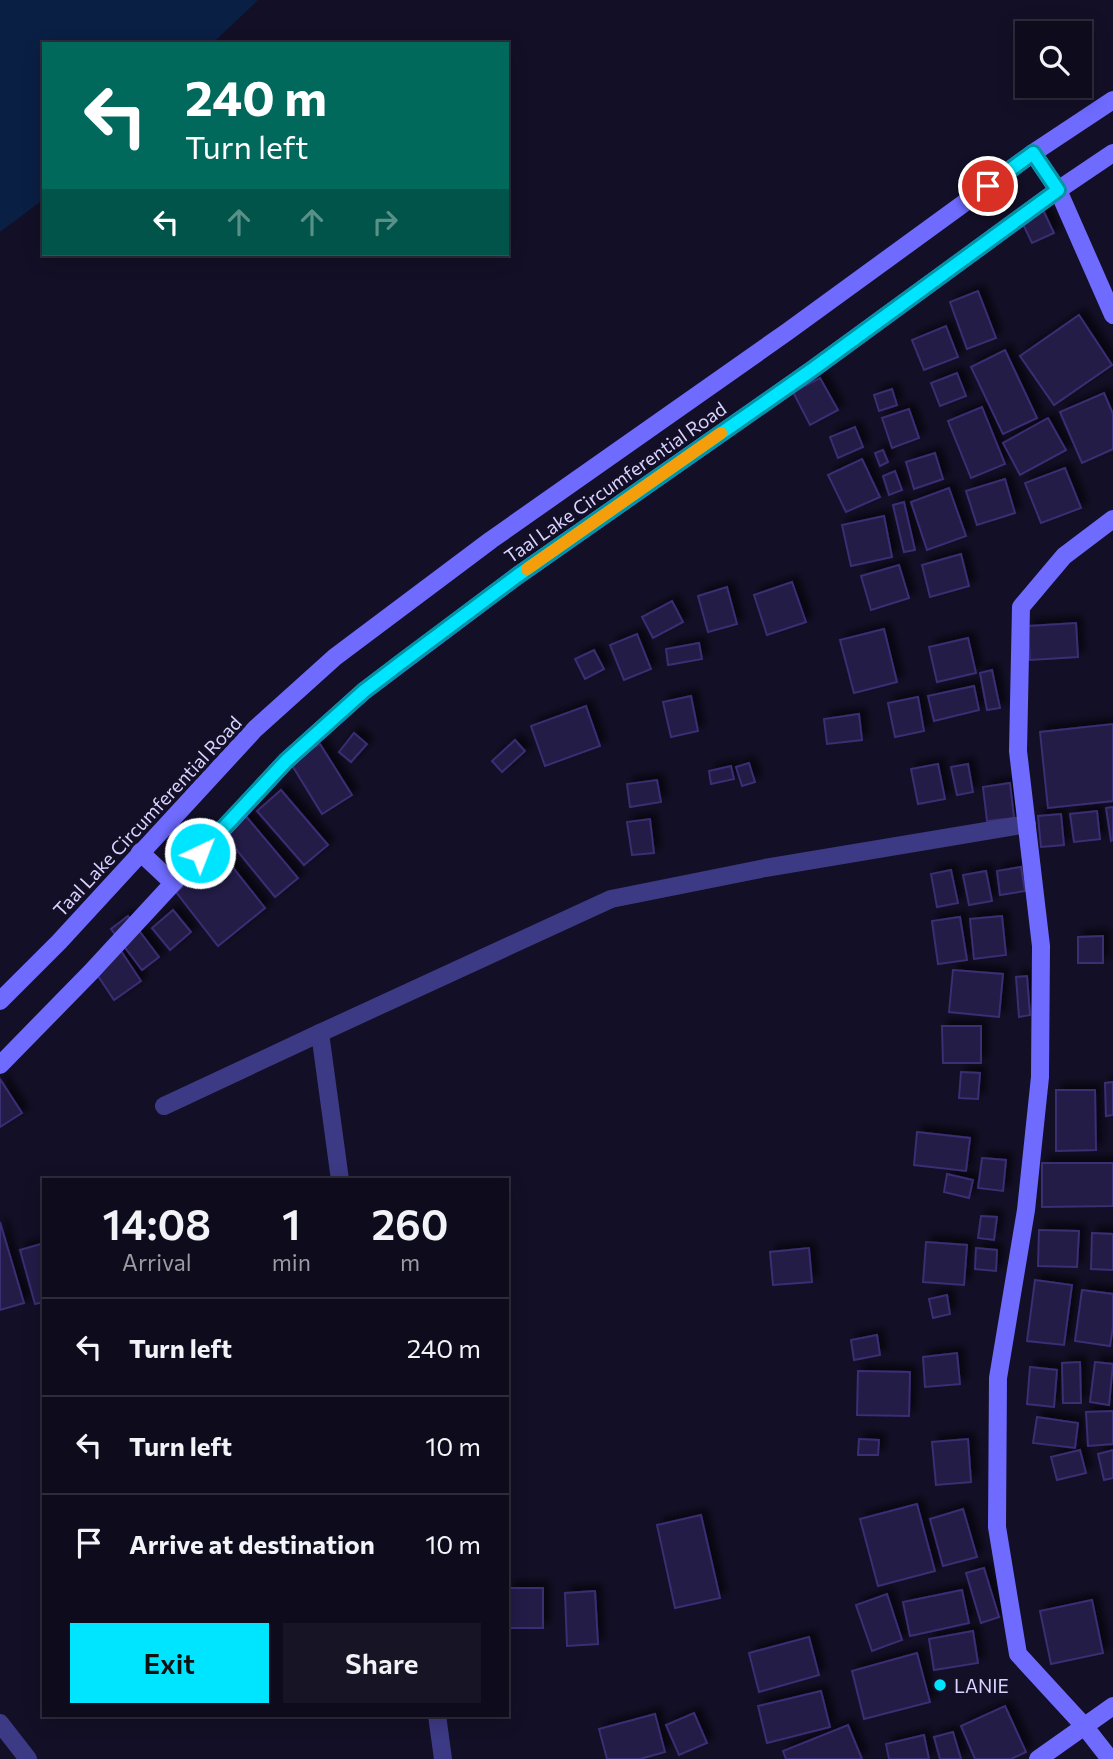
<!DOCTYPE html>
<html lang="en">
<head>
<meta charset="utf-8">
<style>
  body { margin:0; font-family:Commissioner,sans-serif; background:#171425; color:#f1f3f6; height:100vh; display:flex; flex-direction:column; font-size:26px; white-space:nowrap }
  * { box-sizing:border-box; margin:0 }
  p { font-size:23px; color:#9b9ba3 }
  .icon { flex:none; width:38px; height:38px; fill:none; stroke:currentColor; stroke-width:2; stroke-linecap:round; stroke-linejoin:round }
  .map { position:relative; flex:1; overflow:hidden }
  .sheet { position:absolute; left:42px; top:1178px; width:467px; height:539px; display:flex; flex-direction:column; background:#0e0b1c; border-radius:0px; box-shadow:0 4px 18px #0003,0 0 0 2px #2e2b3b }
  .sheet>* { flex:none }
  .top-card { position:absolute; left:42px; top:42px; width:467px; height:214px; border-radius:0px; box-shadow:0 4px 18px #0003,0 0 0 2px #2e2b3b; background:#00695c; color:#fff; overflow:hidden }
  .buttons { position:absolute; left:1015px; top:21px; display:grid; gap:14px }
  .buttons a { display:grid; place-items:center; width:77px; height:77px; border-radius:0px; background:#0e0b1c; box-shadow:0 4px 18px #0003,0 0 0 2px #2e2b3b; font-size:35px }
  .pin { position:absolute; display:grid; place-items:center; width:60px; height:60px; color:#fff; margin:-30px; border:4px solid #fff; border-radius:50%; box-shadow:0 2px 7px #0007 }
  .me { position:absolute; width:77px; margin:-38px; rotate:43deg; stroke-linejoin:round; filter:drop-shadow(0 0 5px #0008) }
  .turn { display:flex; align-items:center; gap:24px; height:147px; padding:0 28px; font-size:32px }
  .turn .icon { width:91px; height:91px; stroke-width:2.5 }
  .turn b { display:block; font-size:49px; line-height:60px }
  .lanes { display:flex; align-items:center; height:66px; padding:0 28px; background:#0003; justify-content:center; gap:35px; direction:ltr }
  .lanes .off { opacity:.35 }
  .eta { display:flex; justify-content:space-evenly; align-items:center; height:119px; text-align:center }
  .eta b { font-size:42px; font-weight:600; line-height:49px }
  .button { display:flex; gap:14px; margin-top:auto; padding:14px 28px }
  .button a { flex:1; height:80px; border-radius:0px; background:#00e5ff; color:#111; font-size:28px; font-weight:600; line-height:80px; text-align:center }
  .button a+a { background:#171425; color:#f1f3f6 }
  ul { padding:0; list-style:none }
  li { display:flex; align-items:center; gap:21px; height:98px; padding:0 28px; border-top:2px solid #2e2b3b }
  li div { flex:1 }
  li b { display:block; font-size:26px }
  li em { font-style:normal }
  .map>svg:first-child { display:block }
  .water { fill:#0a1f44 }
  .building { fill:#241b47; stroke:#3b2d73; stroke-width:2; filter:url(#shadow) }
  .lines { fill:none; stroke-linecap:round; stroke-linejoin:round }
  .street { stroke:#3d3a85; stroke-width:18 }
  .secondary { stroke:#6f6bff; stroke-width:18 }
  .route-casing { stroke:#0095a6; stroke-width:18 }
  .route { stroke:#00e5ff; stroke-width:12 }
  .slow { stroke:#f59e0b; stroke-width:12 }
  .poi-dot { fill:#00e5ff; stroke:#130f26; stroke-width:2.5 }
  .labels { text-anchor:middle; dominant-baseline:central; stroke-width:7; stroke-linejoin:round; paint-order:stroke }
  .street-label { font-size:19px; fill:#d9d4ff; stroke:#130f26 }
  .poi-label { font-size:19px; fill:#d9d4ff; stroke:#130f26; text-anchor:start }
</style>
</head>
<body>
<div class="map">
<svg width="1113" height="1759" viewBox="0 0 1113 1759">
  <defs>
    <filter id="shadow"><feDropShadow dx="6" dy="-6" stdDeviation="3.5" flood-color="#0009"/></filter>
  </defs>
  <rect width="100%" height="100%" fill="#130f26"/>
  <path class="water" d="M0,0H258L212,44H44V199L0,232Z"/>
  <g class="building">
    <path d="M1043,210L1054,233L1032,243L1021,220Z"/>
    <path d="M978,291L996,338L967,349L950,302Z"/>
    <path d="M1079,315L1112,365L1054,405L1020,356Z"/>
    <path d="M946,326L958,357L924,370L912,340Z"/>
    <path d="M1005,350L1037,418L1003,434L971,367Z"/>
    <path d="M957,373L966,396L940,406L931,383Z"/>
    <path d="M820,378L838,410L810,425L793,392Z"/>
    <path d="M892,389L897,405L879,411L874,395Z"/>
    <path d="M1104,393L1113,414V449L1082,463L1060,412Z"/>
    <path d="M982,407L1005,464L971,478L948,421Z"/>
    <path d="M909,409L919,438L892,448L882,418Z"/>
    <path d="M1048,418L1066,450L1020,475L1003,443Z"/>
    <path d="M855,427L863,447L838,458L830,437Z"/>
    <path d="M883,450L888,462L880,466L875,453Z"/>
    <path d="M935,453L943,479L914,489L906,462Z"/>
    <path d="M862,459L880,497L846,512L828,475Z"/>
    <path d="M1065,468L1081,508L1041,523L1025,483Z"/>
    <path d="M895,471L902,490L889,495L883,476Z"/>
    <path d="M1005,479L1015,513L977,525L966,491Z"/>
    <path d="M949,488L966,536L927,550L911,502Z"/>
    <path d="M904,502L915,550L904,552L893,505Z"/>
    <path d="M884,516L892,557L851,566L842,525Z"/>
    <path d="M961,554L969,586L930,597L922,565Z"/>
    <path d="M899,565L909,598L871,610L861,576Z"/>
    <path d="M792,582L806,622L767,635L754,595Z"/>
    <path d="M727,587L737,624L708,632L698,596Z"/>
    <path d="M672,601L683,622L653,638L642,617Z"/>
    <path d="M1076,623L1078,657L1030,660L1028,626Z"/>
    <path d="M884,629L897,682L854,693L840,640Z"/>
    <path d="M637,634L651,669L624,680L610,645Z"/>
    <path d="M968,638L976,673L937,682L929,647Z"/>
    <path d="M699,643L702,659L668,665L666,649Z"/>
    <path d="M594,650L604,669L585,679L575,659Z"/>
    <path d="M992,670L1000,708L987,710L980,673Z"/>
    <path d="M974,686L979,710L934,721L928,696Z"/>
    <path d="M691,696L698,731L671,737L663,702Z"/>
    <path d="M918,697L924,731L895,737L888,703Z"/>
    <path d="M586,706L600,746L545,766L531,726Z"/>
    <path d="M859,714L862,740L827,744L824,719Z"/>
    <path d="M1113,724V801L1048,808L1040,732Z"/>
    <path d="M354,733L367,744L351,762L339,752Z"/>
    <path d="M515,740L525,751L502,772L492,761Z"/>
    <path d="M320,744L352,795L322,814L290,762Z"/>
    <path d="M749,763L755,782L742,786L736,767Z"/>
    <path d="M938,764L945,799L918,804L911,769Z"/>
    <path d="M968,764L973,792L957,795L951,767Z"/>
    <path d="M731,766L734,779L711,784L709,771Z"/>
    <path d="M657,780L661,802L630,807L627,784Z"/>
    <path d="M1010,783L1014,818L987,821L983,787Z"/>
    <path d="M281,790L328,845L304,865L257,811Z"/>
    <path d="M1113,807V840L1111,841L1106,808Z"/>
    <path d="M1097,811L1100,839L1074,842L1070,814Z"/>
    <path d="M244,814L298,878L275,897L222,832Z"/>
    <path d="M1061,814L1064,845L1041,847L1038,816Z"/>
    <path d="M650,819L654,853L632,855L627,822Z"/>
    <path d="M223,855L265,908L218,946L176,892Z"/>
    <path d="M1021,867L1025,891L1000,895L997,871Z"/>
    <path d="M951,870L958,903L937,907L931,874Z"/>
    <path d="M986,871L992,901L969,905L963,875Z"/>
    <path d="M173,910L191,932L170,950L152,928Z"/>
    <path d="M128,916L159,957L142,970L111,929Z"/>
    <path d="M1002,916L1006,955L974,959L970,919Z"/>
    <path d="M960,917L967,960L938,964L932,921Z"/>
    <path d="M1103,936V963H1078V937Z"/>
    <path d="M119,948L141,981L114,1000L92,967Z"/>
    <path d="M953,970L1003,974L999,1017L949,1012Z"/>
    <path d="M1027,976L1030,1015L1019,1017L1016,977Z"/>
    <path d="M942,1026H981V1063H943Z"/>
    <path d="M961,1072L980,1073L978,1099L959,1098Z"/>
    <path d="M0,1079L22,1113L0,1127Z"/>
    <path d="M1113,1082V1115L1106,1116L1105,1083Z"/>
    <path d="M1056,1090H1095L1096,1150L1056,1151Z"/>
    <path d="M917,1132L970,1138L966,1171L914,1165Z"/>
    <path d="M982,1158L1006,1160L1003,1191L978,1188Z"/>
    <path d="M1042,1163H1113V1206L1042,1207Z"/>
    <path d="M947,1174L973,1180L969,1198L944,1192Z"/>
    <path d="M981,1216L997,1217L994,1240L978,1238Z"/>
    <path d="M0,1222L24,1303L0,1310Z"/>
    <path d="M1039,1230L1079,1231L1077,1267L1038,1266Z"/>
    <path d="M1092,1233L1113,1234V1270L1091,1269Z"/>
    <path d="M926,1242L967,1245L964,1285L923,1282Z"/>
    <path d="M44,1243V1302L35,1304L20,1250Z"/>
    <path d="M809,1248L812,1282L773,1285L770,1252Z"/>
    <path d="M976,1248L997,1250L996,1271L975,1269Z"/>
    <path d="M1035,1280L1072,1285L1064,1345L1027,1341Z"/>
    <path d="M1082,1290L1113,1294V1327L1110,1346L1075,1341Z"/>
    <path d="M947,1295L950,1314L933,1318L929,1299Z"/>
    <path d="M877,1335L880,1355L854,1360L851,1340Z"/>
    <path d="M957,1353L960,1384L925,1387L923,1357Z"/>
    <path d="M1080,1362L1081,1403H1063L1062,1363Z"/>
    <path d="M1095,1362L1113,1364L1109,1405L1090,1402Z"/>
    <path d="M1030,1367L1057,1370L1054,1407L1027,1404Z"/>
    <path d="M858,1371L910,1372L909,1416L857,1415Z"/>
    <path d="M1113,1411V1444L1088,1446L1086,1412Z"/>
    <path d="M1037,1417L1078,1423L1075,1448L1033,1443Z"/>
    <path d="M859,1439L879,1440L878,1455H858Z"/>
    <path d="M968,1439L971,1482L936,1485L932,1442Z"/>
    <path d="M1080,1450L1086,1473L1057,1480L1051,1457Z"/>
    <path d="M1113,1450V1478L1104,1480L1098,1454Z"/>
    <path d="M917,1504L935,1571L878,1586L860,1519Z"/>
    <path d="M963,1509L977,1557L943,1566L930,1519Z"/>
    <path d="M701,1515L720,1598L675,1608L657,1525Z"/>
    <path d="M984,1568L999,1617L981,1623L966,1573Z"/>
    <rect x="508" y="1588" width="35" height="40"/>
    <path d="M962,1590L969,1623L910,1636L903,1602Z"/>
    <path d="M595,1591L598,1644L567,1646L565,1593Z"/>
    <path d="M887,1594L902,1640L872,1651L856,1605Z"/>
    <path d="M1092,1600L1103,1653L1051,1664L1040,1611Z"/>
    <path d="M973,1631L978,1663L934,1670L929,1639Z"/>
    <path d="M809,1637L819,1675L759,1692L749,1653Z"/>
    <path d="M917,1653L930,1702L864,1719L852,1671Z"/>
    <path d="M821,1691L830,1727L767,1743L758,1706Z"/>
    <path d="M1005,1706L1026,1752L1011,1759H975L961,1726Z"/>
    <path d="M694,1713L707,1743L679,1755L666,1725Z"/>
    <path d="M655,1714L665,1752L640,1759H607L599,1729Z"/>
    <path d="M848,1725L862,1759H786L783,1751Z"/>
    <path d="M953,1732L961,1759H940L934,1737Z"/>
    <path d="M924,1735L929,1759H889L886,1744Z"/>
  </g>
  <g class="lines">
    <g class="street">
      <path d="M164,1106L320,1033"/>
      <path d="M340,1180L320,1033L611,899L765,868L1027,824"/>
      <path d="M437,1715L443,1759"/>
      <path d="M0,1723L28,1759"/>
    </g>
    <g class="secondary">
      <path d="M1033,153L1058,190L1113,315"/>
      <path d="M140,852L172,882"/>
      <path d="M0,1001L59,942L255,729L335,657L491,540L787,332L1033,153L1113,100"/>
      <path d="M0,1065L91,972L286,761L364,691L517,576L813,369L1058,190L1113,153"/>
      <path d="M1038,1759L1113,1706"/>
      <path d="M1110,1759L1085,1727L1018,1654L997,1527L998,1378L1026,1210L1040,1077L1041,946L1018,751L1021,607L1064,556L1113,519"/>
    </g>
  </g>
  <g class="lines">
    <g class="route-casing">
      <path id="route" d="M200,853L286,761L364,691L402,662L517,576L813,369L1058,190L1033,153L988,186"/>
    </g>
    <use href="#route" class="route"/>
    <path class="slow" d="M527,569L721,433"/>
  </g>
  <circle class="poi-dot" cx="940" cy="1685" r="7"/>
  <g class="labels">
    <g class="street-label">
      <text transform="translate(615 482) rotate(-35)">Taal Lake Circumferential Road</text>
      <text transform="translate(147 816) rotate(-47)">Taal Lake Circumferential Road</text>
    </g>
    <g class="poi-label">
      <text x="954" y="1685">LANIE</text>
    </g>
  </g>
</svg>
<div class="buttons">
<a><svg class="icon" aria-label="search" viewBox="0 0 24 24"><circle cx="10" cy="10" r="6"/><path d="M15 15l6 6"/></svg></a>
</div>
<div class="pin" style="left:988px;top:186px;background:#d93025"><svg class="icon" aria-label="arrive" viewBox="0 0 24 24"><path d="M6 21V4h12l-3 4 3 4H6"/></svg></div>
<svg class="me" style="left:200px;top:853px" viewBox="-20 -20 40 40"><circle r="17" fill="#00e5ff" stroke="#fff" stroke-width="3"/><path d="M0-11L8 9 0 5-8 9z" fill="#fff"/></svg>
<div class="top-card">
<div class="turn"><svg class="icon" aria-label="left" viewBox="0 0 24 24"><path d="M17 20v-9H6M10 6l-5 5 5 5"/></svg><div><b>240 m</b>Turn left</div></div>
<div class="lanes"><svg class="icon" aria-label="left" viewBox="0 0 24 24"><path d="M17 20v-9H6M10 6l-5 5 5 5"/></svg><svg class="icon off" aria-label="ahead" viewBox="0 0 24 24"><path d="M12 20V5M6 11l6-6 6 6"/></svg><svg class="icon off" aria-label="ahead" viewBox="0 0 24 24"><path d="M12 20V5M6 11l6-6 6 6"/></svg><svg class="icon off" aria-label="right" viewBox="0 0 24 24"><path d="M7 20v-9h11M14 6l5 5-5 5"/></svg></div>
</div>
<section class="sheet">
<div class="eta">
<div><b>14:08</b><p>Arrival</p></div>
<div><b>1</b><p>min</p></div>
<div><b>260</b><p>m</p></div>
</div>
<ul>
<li><svg class="icon" aria-label="left" viewBox="0 0 24 24"><path d="M17 20v-9H6M10 6l-5 5 5 5"/></svg><div><b>Turn left</b></div><em>240 m</em></li>
<li><svg class="icon" aria-label="left" viewBox="0 0 24 24"><path d="M17 20v-9H6M10 6l-5 5 5 5"/></svg><div><b>Turn left</b></div><em>10 m</em></li>
<li><svg class="icon" aria-label="arrive" viewBox="0 0 24 24"><path d="M6 21V4h12l-3 4 3 4H6"/></svg><div><b>Arrive at destination</b></div><em>10 m</em></li>
</ul>
<div class="button"><a>Exit</a><a>Share</a></div>
</section>
</div>
</body>
</html>
